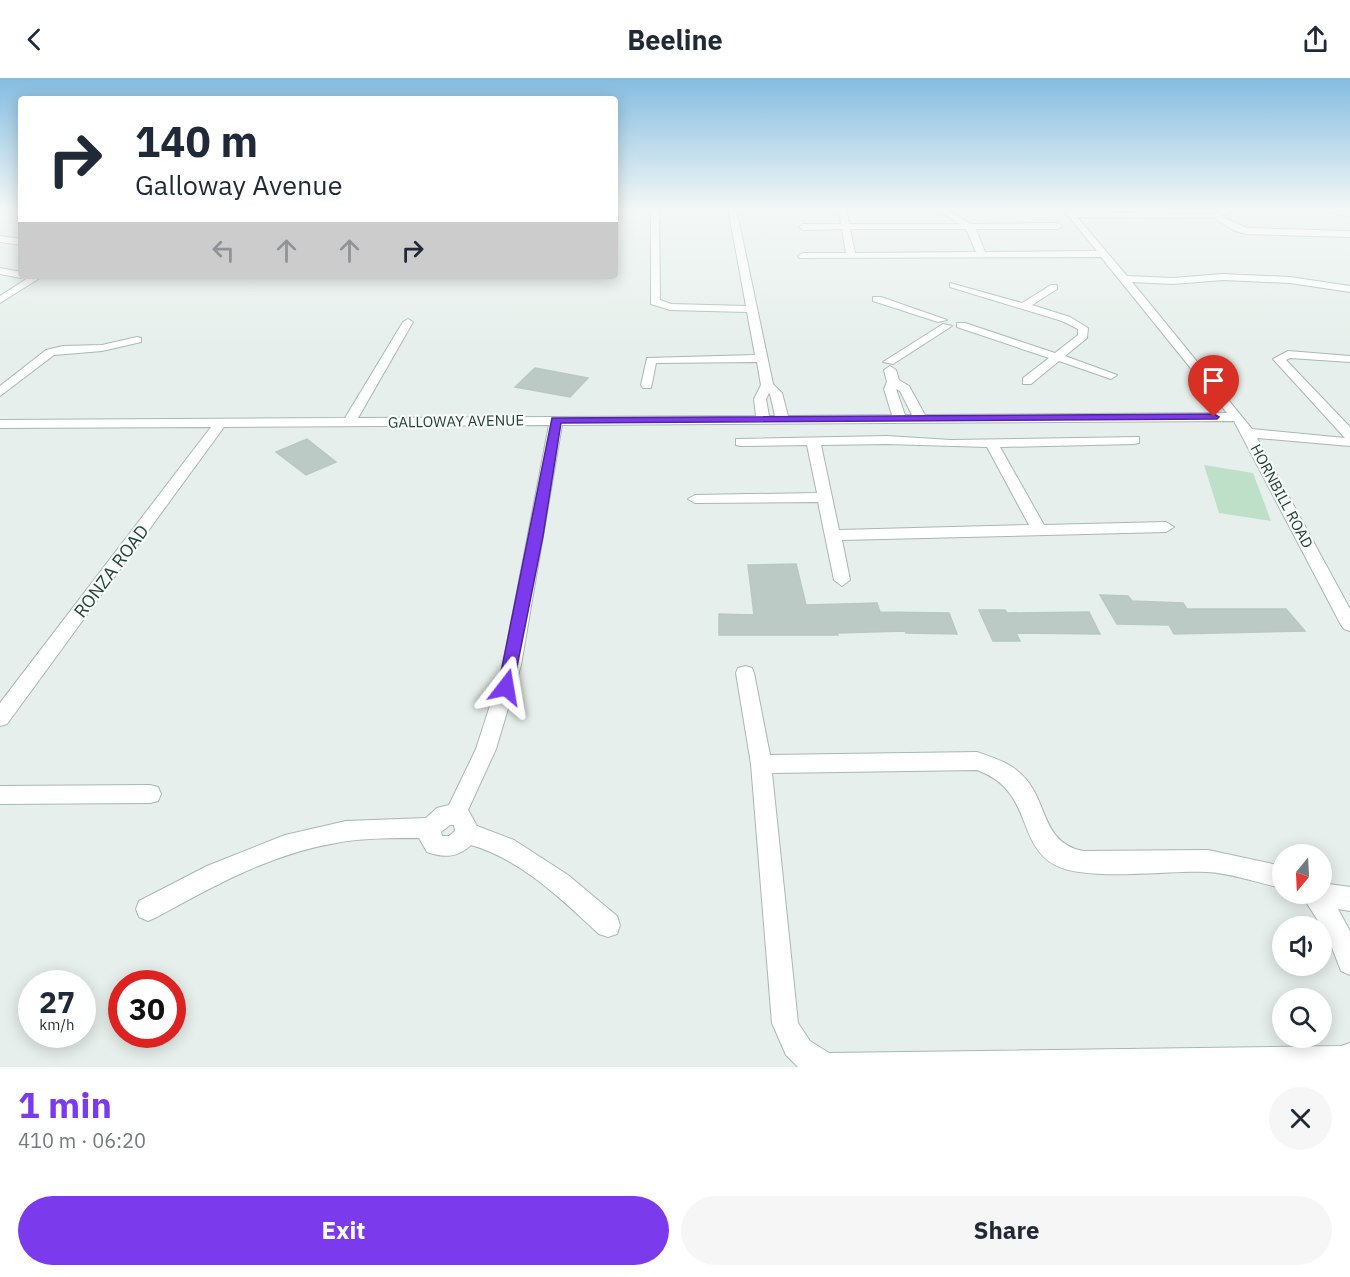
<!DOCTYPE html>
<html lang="en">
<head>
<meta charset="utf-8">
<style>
  body { margin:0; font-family:"IBM Plex Sans",sans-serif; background:#f6f6f7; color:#1f2937; height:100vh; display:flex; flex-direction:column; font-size:22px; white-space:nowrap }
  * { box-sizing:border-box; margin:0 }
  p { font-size:20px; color:#747a83 }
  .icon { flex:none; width:33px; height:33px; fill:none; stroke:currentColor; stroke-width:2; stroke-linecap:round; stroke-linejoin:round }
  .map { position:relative; height:989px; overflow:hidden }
  .sheet { display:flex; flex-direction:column; background:#fff; flex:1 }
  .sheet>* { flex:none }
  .guide { position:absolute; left:18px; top:18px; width:600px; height:183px; border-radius:6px; box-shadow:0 3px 15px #0003; background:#fff; color:#1f2937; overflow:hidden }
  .needle { width:39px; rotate:198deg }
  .tools { position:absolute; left:1272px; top:766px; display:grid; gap:12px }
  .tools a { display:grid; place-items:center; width:60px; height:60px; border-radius:50%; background:#fff; box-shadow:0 3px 15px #0003; font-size:30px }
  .speed { position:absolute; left:18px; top:892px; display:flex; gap:12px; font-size:30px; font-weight:700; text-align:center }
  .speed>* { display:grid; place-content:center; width:78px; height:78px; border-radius:50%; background:#fff; box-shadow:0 3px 15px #0003; line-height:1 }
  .speed small { font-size:15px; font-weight:400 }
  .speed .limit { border:9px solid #d22; background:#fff; color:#111 }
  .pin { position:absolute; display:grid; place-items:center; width:51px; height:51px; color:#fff; margin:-62px -26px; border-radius:50% 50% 50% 0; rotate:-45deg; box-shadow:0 0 6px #0007 }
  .pin .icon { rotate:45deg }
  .me { position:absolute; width:66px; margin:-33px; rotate:14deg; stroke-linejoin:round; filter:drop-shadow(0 0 4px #0008) }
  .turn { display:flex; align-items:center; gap:21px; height:126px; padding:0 18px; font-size:27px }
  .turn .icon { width:78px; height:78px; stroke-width:2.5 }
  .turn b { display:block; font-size:42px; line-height:51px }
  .lanes { display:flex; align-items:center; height:57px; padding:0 18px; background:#0003; justify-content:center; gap:30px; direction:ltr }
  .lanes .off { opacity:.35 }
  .round { display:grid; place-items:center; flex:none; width:63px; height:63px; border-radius:32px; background:#f6f6f7 }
  .headline { display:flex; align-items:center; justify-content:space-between; height:102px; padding:0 18px }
  h1 { font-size:36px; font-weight:700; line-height:45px; color:#7c3aed }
  .action { display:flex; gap:12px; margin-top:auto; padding:12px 18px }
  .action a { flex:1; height:69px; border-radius:36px; background:#7c3aed; color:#fff; font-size:24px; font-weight:700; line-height:69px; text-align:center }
  .action a+a { background:#f6f6f7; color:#1f2937 }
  header { display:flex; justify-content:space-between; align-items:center; height:78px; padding:0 18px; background:#fff; font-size:27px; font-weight:700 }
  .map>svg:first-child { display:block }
  .green { fill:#bfe0c8 }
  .building { fill:#bbcac4; stroke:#b8c9c2; stroke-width:1.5 }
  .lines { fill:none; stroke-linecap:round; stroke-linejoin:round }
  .minor-casing { stroke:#a8b8b2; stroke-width:2 }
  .minor { fill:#fff; fill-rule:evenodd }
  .route { fill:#7c3aed; stroke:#51269a; stroke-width:1.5 }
  .labels { text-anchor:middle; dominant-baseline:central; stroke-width:4.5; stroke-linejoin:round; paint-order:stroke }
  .far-street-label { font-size:15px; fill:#24423a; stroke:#f7fbf9 }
  .street-label { font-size:18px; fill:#24423a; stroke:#f7fbf9 }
</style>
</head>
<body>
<header><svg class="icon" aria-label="back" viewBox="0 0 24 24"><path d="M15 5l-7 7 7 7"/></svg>Beeline<svg class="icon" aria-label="share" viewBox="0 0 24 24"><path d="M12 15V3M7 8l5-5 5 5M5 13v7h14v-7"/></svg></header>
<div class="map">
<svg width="1350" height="989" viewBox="0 0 1350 989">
  <rect width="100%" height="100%" fill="#e6efeb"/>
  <path class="green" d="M1204,387L1253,395L1271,443L1219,435Z"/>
  <g class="building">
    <path d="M535,290L588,300L570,319L515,309Z"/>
    <path d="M307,361L336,384L306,397L276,374Z"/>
    <path d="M796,486L806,527L877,525L880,534L949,535L957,556L906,555L905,553L837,555L838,557H719V536L754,537L748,487Z"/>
    <path d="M1100,517L1128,518L1132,523L1183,525L1187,531H1286L1305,553L1174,556L1169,547L1117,546Z"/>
    <path d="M979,532H1005L1007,535L1089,534L1100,556L1016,555L1020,563H993Z"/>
  </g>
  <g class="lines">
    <g class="minor-casing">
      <g id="minor">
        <path d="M651,130H659L660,222L671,226L746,228L728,130H736L773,306L782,315L788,338L892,337L884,311L887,304L884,292L890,288L896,292L899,302L909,308L925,337L1227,335L1101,179L800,180L798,178L803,175H846L842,151L803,152L799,149L803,146H841L838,130H846L849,146H959L936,130H945L970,146L1058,145L1062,148L1058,151H976L985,174L1097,173L1062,130H1070L1073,134L1213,136L1227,130H1237L1221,138L1247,150L1350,153V159L1246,156L1233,152L1214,140L1077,139L1127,198L1173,200L1223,196L1290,199L1350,208V214L1290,205L1223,202L1173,206L1132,204L1252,351L1345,360L1273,281L1288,273L1350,278V284L1290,280L1286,282L1350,349V368L1257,360L1350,531V553L1344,551L1341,547L1234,343L562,347L521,587L496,671L468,732L477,748L514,762L568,797L617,838L620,847L617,856L608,859L599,856C561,821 522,782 471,767C457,780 444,780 427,774L419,760C391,760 363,760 336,765C271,776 213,808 157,839L148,843L139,839L136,831L139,823L207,788L285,757L346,743L426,740L437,730L449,727L476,671L503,587L549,347L224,349L7,646L0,648V625L211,349L0,350V342L345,340L403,244L408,241L413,244L358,340L756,338L754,321L761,307L757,284L656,285L651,310H643L641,307L647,280L755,277L747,234L670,232L651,226ZM850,151H966L976,174L855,175ZM896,311L900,313L912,337H905ZM769,315L770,316L775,338H769L766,321ZM450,747H454L455,753L449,758H442L441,754Z"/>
        <path d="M1315,130H1328L1350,135V139Z"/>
        <path d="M0,158L21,161V167L0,164Z"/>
        <path d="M0,190L21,194V198H25L21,200L0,196Z"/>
        <path d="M31,198H43L0,225V218Z"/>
        <path d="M950,205L1022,225L1051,207H1057V211L1032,227L1070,239L1088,250L1087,260L1065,278L1117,297L1111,301L1059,283L1031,306H1023V300L1049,280L957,249V245H965L1055,275L1078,257V251L1062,243L950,209Z"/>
        <path d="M873,219H881L947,242L938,244L873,223Z"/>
        <path d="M943,246L952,248L893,286L883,284Z"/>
        <path d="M137,259L141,260V264L102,273L54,277L0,318V308L46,272L63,268L102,267Z"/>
        <path d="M887,358L951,362L1139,359V365L1134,366L1000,369L1044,447L1166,444L1174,449L1166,454L842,462L850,502L842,508L834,502L818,424L695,425L688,421L695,417L817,415L807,367L741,368L736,367V361ZM887,366L987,369L1029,447L839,452L821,367Z"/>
        <path d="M745,588L752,590L754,595L770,677L977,674C994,680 1009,684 1022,697C1049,723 1040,764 1083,773L1208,772L1282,788V810C1258,805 1231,795 1206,794C1169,792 1085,804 1055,787C1015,765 1034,713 977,692L772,695L798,945L810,963L829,975L1341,968L1350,965V989H798L786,977L772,945L751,686L736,595L738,590Z"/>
        <path d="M150,707L158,709L161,716L158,723L150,725L0,726V708Z"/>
        <path d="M1322,805L1350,809V833L1338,831L1350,853V897L1341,893L1327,857L1301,816H1322Z"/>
      </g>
    </g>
    <use href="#minor" class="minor"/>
  </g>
  <linearGradient id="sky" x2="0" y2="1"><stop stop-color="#84bce0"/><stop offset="0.49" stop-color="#f4f8f6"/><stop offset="1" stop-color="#f4f8f6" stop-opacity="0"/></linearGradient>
  <rect width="1350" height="268" fill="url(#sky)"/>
  <path class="route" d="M1214,336L1219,339L1217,341L561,345L543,458L513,609L506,615L498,609L552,340Z"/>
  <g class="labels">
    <g class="far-street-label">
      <text transform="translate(456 343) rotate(-1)">GALLOWAY AVENUE</text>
      <text transform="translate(1282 418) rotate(62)">HORNBILL ROAD</text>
    </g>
    <g class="street-label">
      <text transform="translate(111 493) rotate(-53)">RONZA ROAD</text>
    </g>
  </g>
</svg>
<div class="tools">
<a><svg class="needle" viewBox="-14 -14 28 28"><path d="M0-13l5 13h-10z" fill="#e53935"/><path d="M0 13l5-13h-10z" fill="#747a83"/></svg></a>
<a><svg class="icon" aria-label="sound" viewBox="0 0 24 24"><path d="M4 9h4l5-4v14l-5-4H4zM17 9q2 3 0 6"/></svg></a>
<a><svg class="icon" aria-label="search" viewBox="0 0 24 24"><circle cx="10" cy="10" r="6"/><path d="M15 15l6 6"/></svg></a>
</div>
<div class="speed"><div>27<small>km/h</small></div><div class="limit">30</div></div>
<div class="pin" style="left:1214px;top:339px;background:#d93025"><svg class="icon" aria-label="arrive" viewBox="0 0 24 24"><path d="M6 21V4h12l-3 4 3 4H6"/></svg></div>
<svg class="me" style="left:506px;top:609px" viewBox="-20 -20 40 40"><path d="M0-17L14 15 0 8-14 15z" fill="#7c3aed" stroke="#fff" stroke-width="4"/></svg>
<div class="guide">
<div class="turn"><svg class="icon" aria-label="right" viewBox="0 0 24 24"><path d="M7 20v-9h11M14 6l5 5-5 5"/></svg><div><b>140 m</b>Galloway Avenue</div></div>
<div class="lanes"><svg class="icon off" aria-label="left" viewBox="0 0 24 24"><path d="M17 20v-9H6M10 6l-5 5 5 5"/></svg><svg class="icon off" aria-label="ahead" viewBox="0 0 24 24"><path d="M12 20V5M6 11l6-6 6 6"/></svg><svg class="icon off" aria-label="ahead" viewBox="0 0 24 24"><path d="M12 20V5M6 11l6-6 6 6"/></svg><svg class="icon" aria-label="right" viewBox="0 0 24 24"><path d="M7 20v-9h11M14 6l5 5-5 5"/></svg></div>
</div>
</div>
<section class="sheet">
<div class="headline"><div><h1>1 min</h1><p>410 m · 06:20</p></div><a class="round"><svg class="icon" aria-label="close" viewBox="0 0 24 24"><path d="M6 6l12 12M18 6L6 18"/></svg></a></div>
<div class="action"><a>Exit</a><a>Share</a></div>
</section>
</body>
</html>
